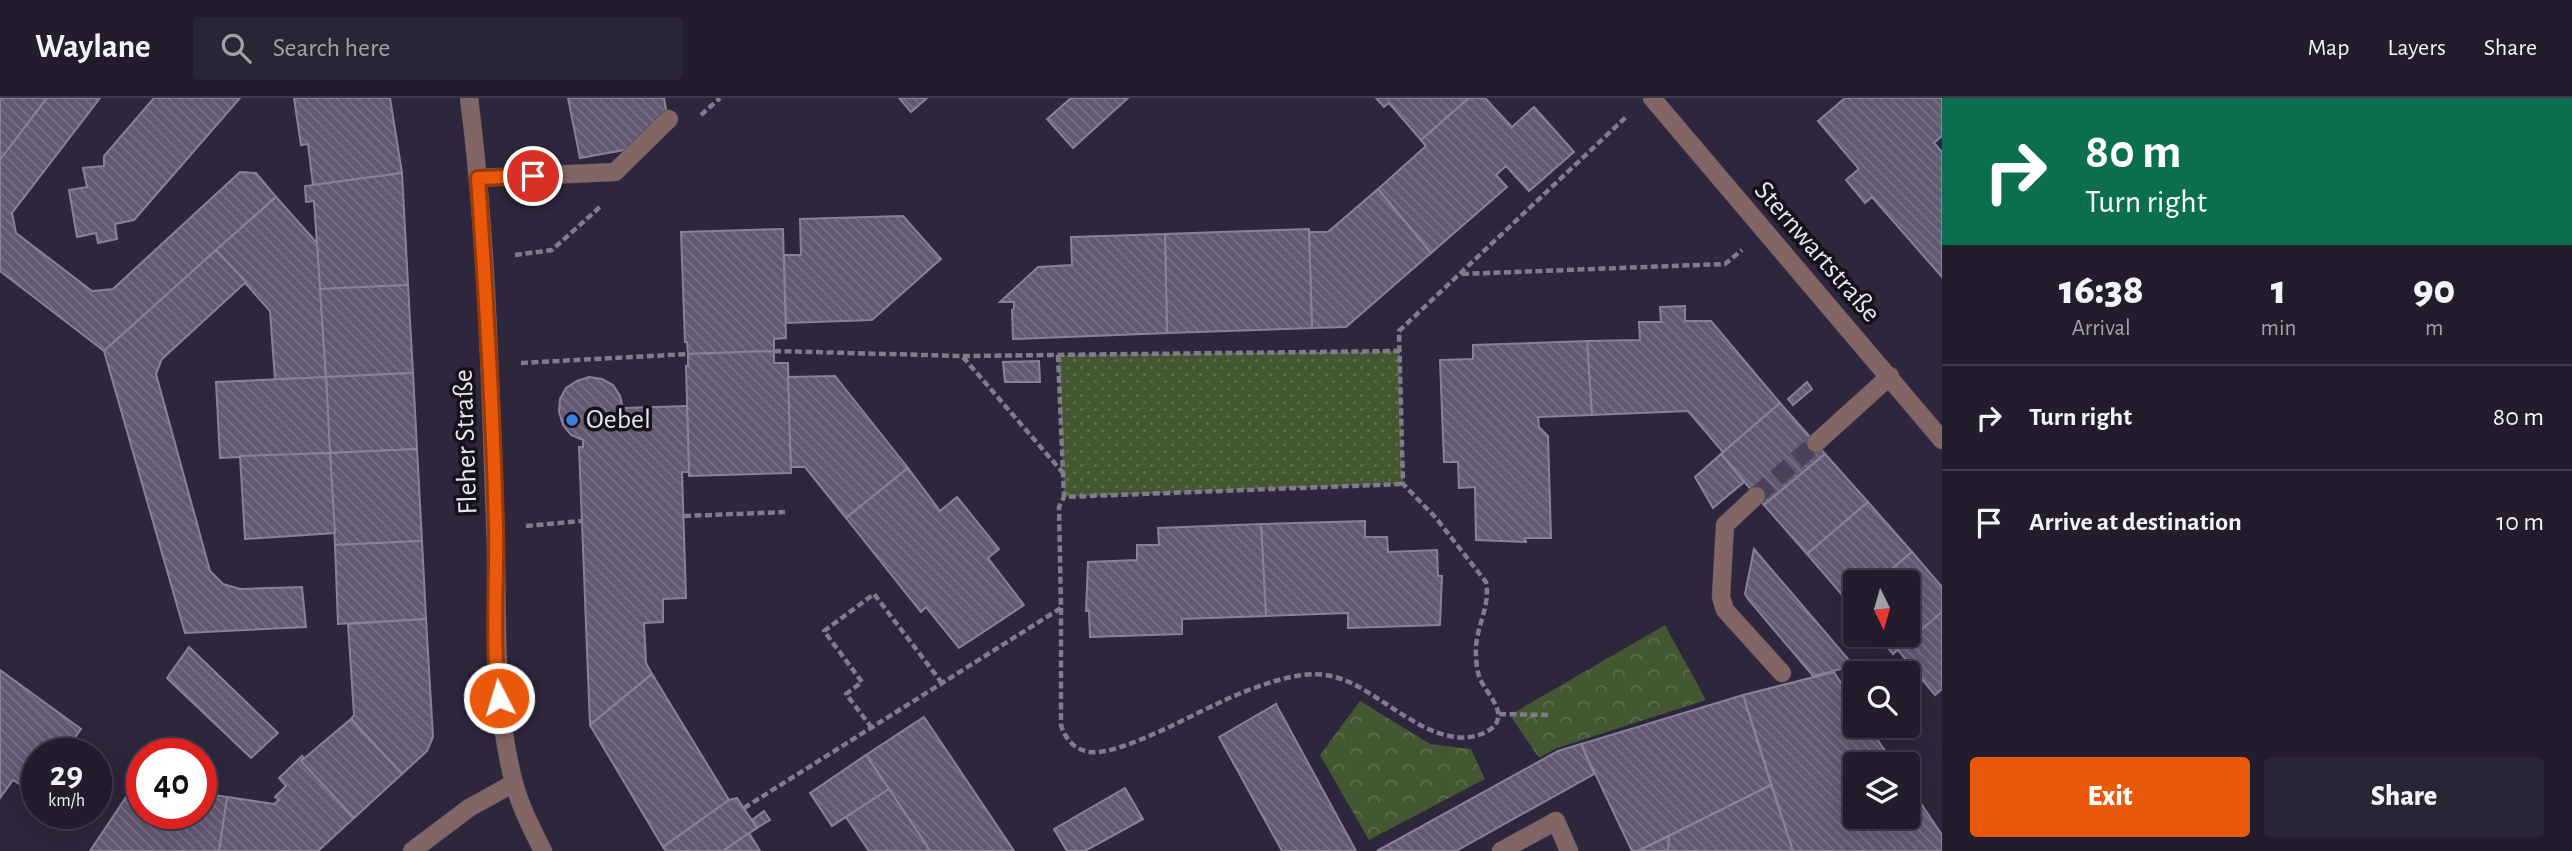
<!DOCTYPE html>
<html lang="en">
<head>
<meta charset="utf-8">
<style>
  body { margin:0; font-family:"Alegreya Sans",sans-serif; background:#2a2535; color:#f1f3f6; height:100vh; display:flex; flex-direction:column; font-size:26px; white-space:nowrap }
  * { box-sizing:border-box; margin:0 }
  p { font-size:23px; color:#a2a1aa }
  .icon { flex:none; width:38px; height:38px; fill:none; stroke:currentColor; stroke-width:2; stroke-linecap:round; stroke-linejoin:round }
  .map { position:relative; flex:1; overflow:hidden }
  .details { display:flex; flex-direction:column; background:#221c2d; width:630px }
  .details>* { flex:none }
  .banner { background:#0b6e4f; color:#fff; overflow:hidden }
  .needle { width:46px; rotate:175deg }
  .buttons { position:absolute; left:1843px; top:472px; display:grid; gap:14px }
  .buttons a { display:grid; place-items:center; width:77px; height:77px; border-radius:7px; background:#221c2d; box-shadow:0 7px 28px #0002,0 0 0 2px #3f3a49; font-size:35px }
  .speed { position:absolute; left:21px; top:640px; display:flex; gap:14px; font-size:35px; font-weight:700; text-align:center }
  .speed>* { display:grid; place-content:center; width:91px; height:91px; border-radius:50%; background:#221c2d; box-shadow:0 7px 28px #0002,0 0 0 2px #3f3a49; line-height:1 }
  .speed small { font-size:18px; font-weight:400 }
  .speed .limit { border:10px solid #d22; background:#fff; color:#111 }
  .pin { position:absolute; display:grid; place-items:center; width:60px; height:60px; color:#fff; margin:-30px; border:4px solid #fff; border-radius:50%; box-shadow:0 2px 7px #0007 }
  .me { position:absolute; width:77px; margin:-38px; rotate:355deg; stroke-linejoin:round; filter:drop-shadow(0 0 5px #0008) }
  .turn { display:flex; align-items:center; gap:24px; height:147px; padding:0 28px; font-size:32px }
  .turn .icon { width:91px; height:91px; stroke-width:2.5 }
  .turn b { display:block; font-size:49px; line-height:60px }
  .eta { display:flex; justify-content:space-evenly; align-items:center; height:119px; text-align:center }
  .eta b { font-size:42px; font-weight:800; line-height:49px }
  .primary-button { display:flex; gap:14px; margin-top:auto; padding:14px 28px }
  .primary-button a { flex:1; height:80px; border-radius:7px; background:#ea580c; color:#fff; font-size:28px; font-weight:800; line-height:80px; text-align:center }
  .primary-button a+a { background:#2a2535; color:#f1f3f6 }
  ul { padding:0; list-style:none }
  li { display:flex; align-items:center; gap:21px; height:105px; padding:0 28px; border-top:2px solid #3f3a49 }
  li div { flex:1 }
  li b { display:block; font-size:26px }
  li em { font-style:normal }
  header { display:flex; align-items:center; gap:42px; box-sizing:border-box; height:98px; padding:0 35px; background:#221c2d; border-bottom:2px solid #3f3a49 }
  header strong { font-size:33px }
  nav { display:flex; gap:38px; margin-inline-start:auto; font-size:24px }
  .search { width:490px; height:63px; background:#2a2535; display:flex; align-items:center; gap:18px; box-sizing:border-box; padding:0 24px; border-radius:7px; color:#a2a1aa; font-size:26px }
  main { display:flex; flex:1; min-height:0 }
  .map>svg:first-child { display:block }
  .grass { fill:url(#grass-dots) }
  .park { fill:url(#park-crowns) }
  .building { fill:url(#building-back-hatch); stroke:#89819b; stroke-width:2 }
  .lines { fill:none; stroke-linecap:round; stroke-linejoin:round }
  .minor-tunnel { stroke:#4a4257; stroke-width:18; stroke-dasharray:18 9; stroke-linecap:butt }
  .minor-casing { stroke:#484155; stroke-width:19 }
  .path { stroke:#817b8d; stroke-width:4.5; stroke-dasharray:7 3.5; stroke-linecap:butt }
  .minor { stroke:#826665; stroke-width:18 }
  .route-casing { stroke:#983908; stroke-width:18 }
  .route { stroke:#ea580c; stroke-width:12 }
  .shop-dot { fill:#3f7fe0; stroke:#15111b; stroke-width:2.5 }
  .labels { text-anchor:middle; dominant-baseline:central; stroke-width:7; stroke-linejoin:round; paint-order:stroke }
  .street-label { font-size:28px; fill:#e8e4f2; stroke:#15111b }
  .poi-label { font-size:28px; fill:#e8e4f2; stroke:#15111b; text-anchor:start }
</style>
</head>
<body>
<header>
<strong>Waylane</strong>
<div class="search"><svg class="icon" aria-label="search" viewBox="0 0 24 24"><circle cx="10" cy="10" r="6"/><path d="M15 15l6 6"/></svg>Search here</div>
<nav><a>Map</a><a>Layers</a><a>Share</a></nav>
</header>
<main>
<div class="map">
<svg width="1942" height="753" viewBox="0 0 1942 753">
  <defs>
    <pattern id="grass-dots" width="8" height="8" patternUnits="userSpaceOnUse" patternTransform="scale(1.75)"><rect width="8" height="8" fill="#435732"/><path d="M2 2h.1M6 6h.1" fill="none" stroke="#5e6f50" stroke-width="1.8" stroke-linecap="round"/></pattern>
    <pattern id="park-crowns" width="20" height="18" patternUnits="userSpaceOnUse" patternTransform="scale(1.75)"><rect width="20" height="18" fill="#435732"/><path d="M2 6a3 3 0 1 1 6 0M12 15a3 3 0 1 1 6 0" fill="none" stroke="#5e6f50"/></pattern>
    <pattern id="building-back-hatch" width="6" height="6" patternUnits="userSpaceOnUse" patternTransform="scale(1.75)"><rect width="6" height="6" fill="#615972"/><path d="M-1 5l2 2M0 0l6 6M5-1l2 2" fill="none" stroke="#787187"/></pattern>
  </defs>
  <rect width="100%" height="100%" fill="#2e263c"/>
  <path class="grass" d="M1400,253L1403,386L1064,399L1058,257Z"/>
  <g class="park">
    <path d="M1665,527L1706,602L1557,650L1539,660L1510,617Z"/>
    <path d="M1360,603L1430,646L1471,651L1485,681L1369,742L1320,657Z"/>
  </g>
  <g class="building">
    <path d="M0,0H47L0,62Z"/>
    <path d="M47,0H100L12,115L16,135L92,193L113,191L240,74L256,75L276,99L104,253L0,173V62Z"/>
    <path d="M154,0H240L134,122L115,126L117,141L98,145L96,135L77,139L69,92L87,89L83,70L104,68V58Z"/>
    <path d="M294,0H390L402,75L313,87L308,46L301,47Z"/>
    <path d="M568,0H664L667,17L630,51L580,60Z"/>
    <path d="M899,0H927L911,14Z"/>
    <path d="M1071,0H1128L1073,50L1047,21Z"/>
    <path d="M1376,0H1469L1421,42L1389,5L1384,9Z"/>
    <path d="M1469,0H1485L1512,29L1534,9L1574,54L1529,93L1506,68L1496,77L1507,89L1431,155L1378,91L1426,48L1421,42Z"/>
    <path d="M1845,0H1942V38L1934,45L1942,54V179L1872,99L1865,105L1846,82L1859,71L1818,23Z"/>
    <path d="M402,75L408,187L320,191L314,103L306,104L305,88Z"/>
    <path d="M1378,91L1431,155L1346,229L1312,230L1309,134H1328Z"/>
    <path d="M276,99L317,145L326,279L275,282L270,213L216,152Z"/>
    <path d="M903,118L941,161L872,222L786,225L784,157H801L800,121Z"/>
    <path d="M783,131L786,240L774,241V253L688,256L687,244H685L681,134Z"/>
    <path d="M1309,131L1312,230L1167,235L1165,136Z"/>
    <path d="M1165,136L1167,235L1013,241L1012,212L1014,211V204H1000L1038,169L1072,167L1071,139Z"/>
    <path d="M216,152L246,184L162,261L156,276L210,473L223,486L240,491L302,489L306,529L185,535L104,253Z"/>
    <path d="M408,187L413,275L326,279L320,191Z"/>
    <path d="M1685,208V223H1711L1780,305L1723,354L1688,313L1592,317L1587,243L1640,242L1639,224H1661L1660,209Z"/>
    <path d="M1587,243L1592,317L1538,319L1539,329L1548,338L1551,440H1525L1526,444L1476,442L1475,389L1459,390L1458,364H1444L1440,262L1473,261V247Z"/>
    <path d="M774,253V265H788L791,375L689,378L686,268H688V256Z"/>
    <path d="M1039,263L1040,284H1005L1003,264Z"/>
    <path d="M413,275L417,351L330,355L326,279Z"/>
    <path d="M835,278L908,370L846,420L805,369H791L788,279Z"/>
    <path d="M326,279L330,355L220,360L216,284Z"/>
    <path d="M589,279L602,281L613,287L620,298L623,310L687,308L689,374H682L686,500L663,501V524L644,525L646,565L652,576L590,627L579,349H583V342L571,337L563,327L559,314L560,301L566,290L577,283Z"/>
    <path d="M1807,284L1812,291L1793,307L1788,301Z"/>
    <path d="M1780,305L1825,356L1764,407L1721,356Z"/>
    <path d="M417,351L422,443L335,447L330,355Z"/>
    <path d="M330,355L335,435L245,441L240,358Z"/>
    <path d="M1721,356L1744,384L1713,410L1695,379Z"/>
    <path d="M1825,356L1868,404L1807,456L1764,407Z"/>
    <path d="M908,370L940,413L957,399L999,451L988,460L1024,507L959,550L926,509L921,514L846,420Z"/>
    <path d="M1868,404L1912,454L1875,485H1855V502L1850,506L1807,456Z"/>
    <path d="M1365,423V439H1387L1388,454L1437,452L1438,478H1442L1440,527L1348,530V515L1266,518L1261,426Z"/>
    <path d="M1261,426L1266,518L1182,521V536L1090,539L1089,513H1086L1088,464L1137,462V447H1159L1158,430Z"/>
    <path d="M422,443L426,521L338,526L335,447Z"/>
    <path d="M1754,451L1854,568L1813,578L1748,501L1745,496Z"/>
    <path d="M1912,454L1942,489V514L1893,556L1877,537H1908V485H1875Z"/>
    <path d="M1942,514V591L1935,597L1898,552Z"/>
    <path d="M426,521L433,639L427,653L402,676L351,621L354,617L348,526Z"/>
    <path d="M189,549L278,635L251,660L167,580Z"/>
    <path d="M0,572L81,631L63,656H37V693L34,696L13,682L0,700Z"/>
    <path d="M1834,574L1855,607V628H1868L1895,667H1855V719H1908V686L1942,737V753H1793L1743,597Z"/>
    <path d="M652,576L729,702L663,749L590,627Z"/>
    <path d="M1743,597L1771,687L1638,753H1632L1581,646Z"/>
    <path d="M1276,606L1356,753H1282L1219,639Z"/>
    <path d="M924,619L1014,753H926L929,751L866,657Z"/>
    <path d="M351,621L402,676L354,720L301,663Z"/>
    <path d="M1581,646L1594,676L1456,753H1377L1558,653Z"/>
    <path d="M866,657L889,691L832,728L810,695Z"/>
    <path d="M302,658L304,660L301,663L354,720L318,753H219L227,699L274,706L279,702L275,699L286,688L279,680Z"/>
    <path d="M141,677L142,716H201V695L227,699L219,753H90Z"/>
    <path d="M1771,687L1793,753H1668L1669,738Z"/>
    <path d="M1125,690L1143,721L1085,753H1067L1054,731Z"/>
    <path d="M889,691L929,751L926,753H869L846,719Z"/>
    <path d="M737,700L757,730L723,753H666L663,749L729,702Z"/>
    <path d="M764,713L770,722L757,730L752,722Z"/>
    <path d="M749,735L760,753H723Z"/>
    <path d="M1669,738L1668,753H1638Z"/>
  </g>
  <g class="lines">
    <path class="minor-tunnel" d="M1756,398L1816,345"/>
    <g class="minor-casing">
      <g id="minor">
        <path d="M469,0C487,140 490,281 495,422C499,511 491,597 514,685C520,708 532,731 543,753"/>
        <path d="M1652,0L1942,342"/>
        <path d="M478,80L615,74L669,21"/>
        <path d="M1816,345L1890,278"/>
        <path d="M1756,398L1725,427L1721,499L1725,512L1782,575"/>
        <path d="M412,753L469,710L514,685"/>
        <path d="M1501,753L1556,723L1569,753"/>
      </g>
    </g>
    <g class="path">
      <path d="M701,17L720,0"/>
      <path d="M515,157L552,152L601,108"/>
      <path d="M1462,176L1725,166L1742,152"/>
      <path d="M774,253L963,258L1400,253"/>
      <path d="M1058,257L1064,399L1403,386"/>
      <path d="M963,259L1064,376"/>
      <path d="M521,265L688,256"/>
      <path d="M684,418L785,414"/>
      <path d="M526,428L581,423"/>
      <path d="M1061,510V627C1065,641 1075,652 1090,654C1121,658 1200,612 1232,599C1245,593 1259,588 1272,584C1291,578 1315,573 1335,579C1381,591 1433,657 1484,635C1490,632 1497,628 1498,620C1501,607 1483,591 1479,578C1477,572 1476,563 1476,557C1474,531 1491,510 1486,484L1436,420L1403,386L1399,233L1626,19"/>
      <path d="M1499,616L1549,617"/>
      <path d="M872,630L846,596L862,584L824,533L874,496L942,585"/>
      <path d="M744,710L1061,510L1059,409L1064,399"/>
    </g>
    <use href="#minor" class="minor"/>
  </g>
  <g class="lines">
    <g class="route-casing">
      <path id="route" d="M499,600C492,544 497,487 496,430C493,313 486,197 478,80L533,78"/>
    </g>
    <use href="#route" class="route"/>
  </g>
  <circle class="shop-dot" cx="572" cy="322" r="7"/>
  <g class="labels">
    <g class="street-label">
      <text transform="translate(1817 154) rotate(49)">Sternwartstraße</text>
      <text transform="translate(466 344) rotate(-92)">Fleher Straße</text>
    </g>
    <g class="poi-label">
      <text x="586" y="322">Oebel</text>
    </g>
  </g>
</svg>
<div class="buttons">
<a><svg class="needle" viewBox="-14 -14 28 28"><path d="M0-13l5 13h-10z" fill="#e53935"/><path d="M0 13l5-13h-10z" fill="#a2a1aa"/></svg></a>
<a><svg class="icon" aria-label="search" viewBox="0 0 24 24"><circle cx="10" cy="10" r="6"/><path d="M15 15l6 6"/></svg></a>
<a><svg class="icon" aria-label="layers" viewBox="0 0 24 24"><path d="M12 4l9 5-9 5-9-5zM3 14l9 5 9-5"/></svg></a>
</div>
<div class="speed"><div>29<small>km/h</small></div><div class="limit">40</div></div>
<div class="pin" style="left:533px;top:78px;background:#d93025"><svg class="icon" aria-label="arrive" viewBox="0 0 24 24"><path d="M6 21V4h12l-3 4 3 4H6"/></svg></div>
<svg class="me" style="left:499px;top:600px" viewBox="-20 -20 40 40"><circle r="17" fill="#ea580c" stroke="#fff" stroke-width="3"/><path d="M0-11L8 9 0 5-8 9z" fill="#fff"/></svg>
</div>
<section class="details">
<div class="banner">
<div class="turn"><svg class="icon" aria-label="right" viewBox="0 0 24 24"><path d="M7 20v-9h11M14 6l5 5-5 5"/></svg><div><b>80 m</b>Turn right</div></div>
</div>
<div class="eta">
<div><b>16:38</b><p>Arrival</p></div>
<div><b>1</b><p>min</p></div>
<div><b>90</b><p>m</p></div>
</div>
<ul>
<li><svg class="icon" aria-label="right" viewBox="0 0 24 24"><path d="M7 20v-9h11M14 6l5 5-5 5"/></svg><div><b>Turn right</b></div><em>80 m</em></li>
<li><svg class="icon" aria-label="arrive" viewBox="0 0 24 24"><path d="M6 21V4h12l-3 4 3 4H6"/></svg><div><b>Arrive at destination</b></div><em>10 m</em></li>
</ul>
<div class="primary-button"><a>Exit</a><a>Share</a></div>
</section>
</main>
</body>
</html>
